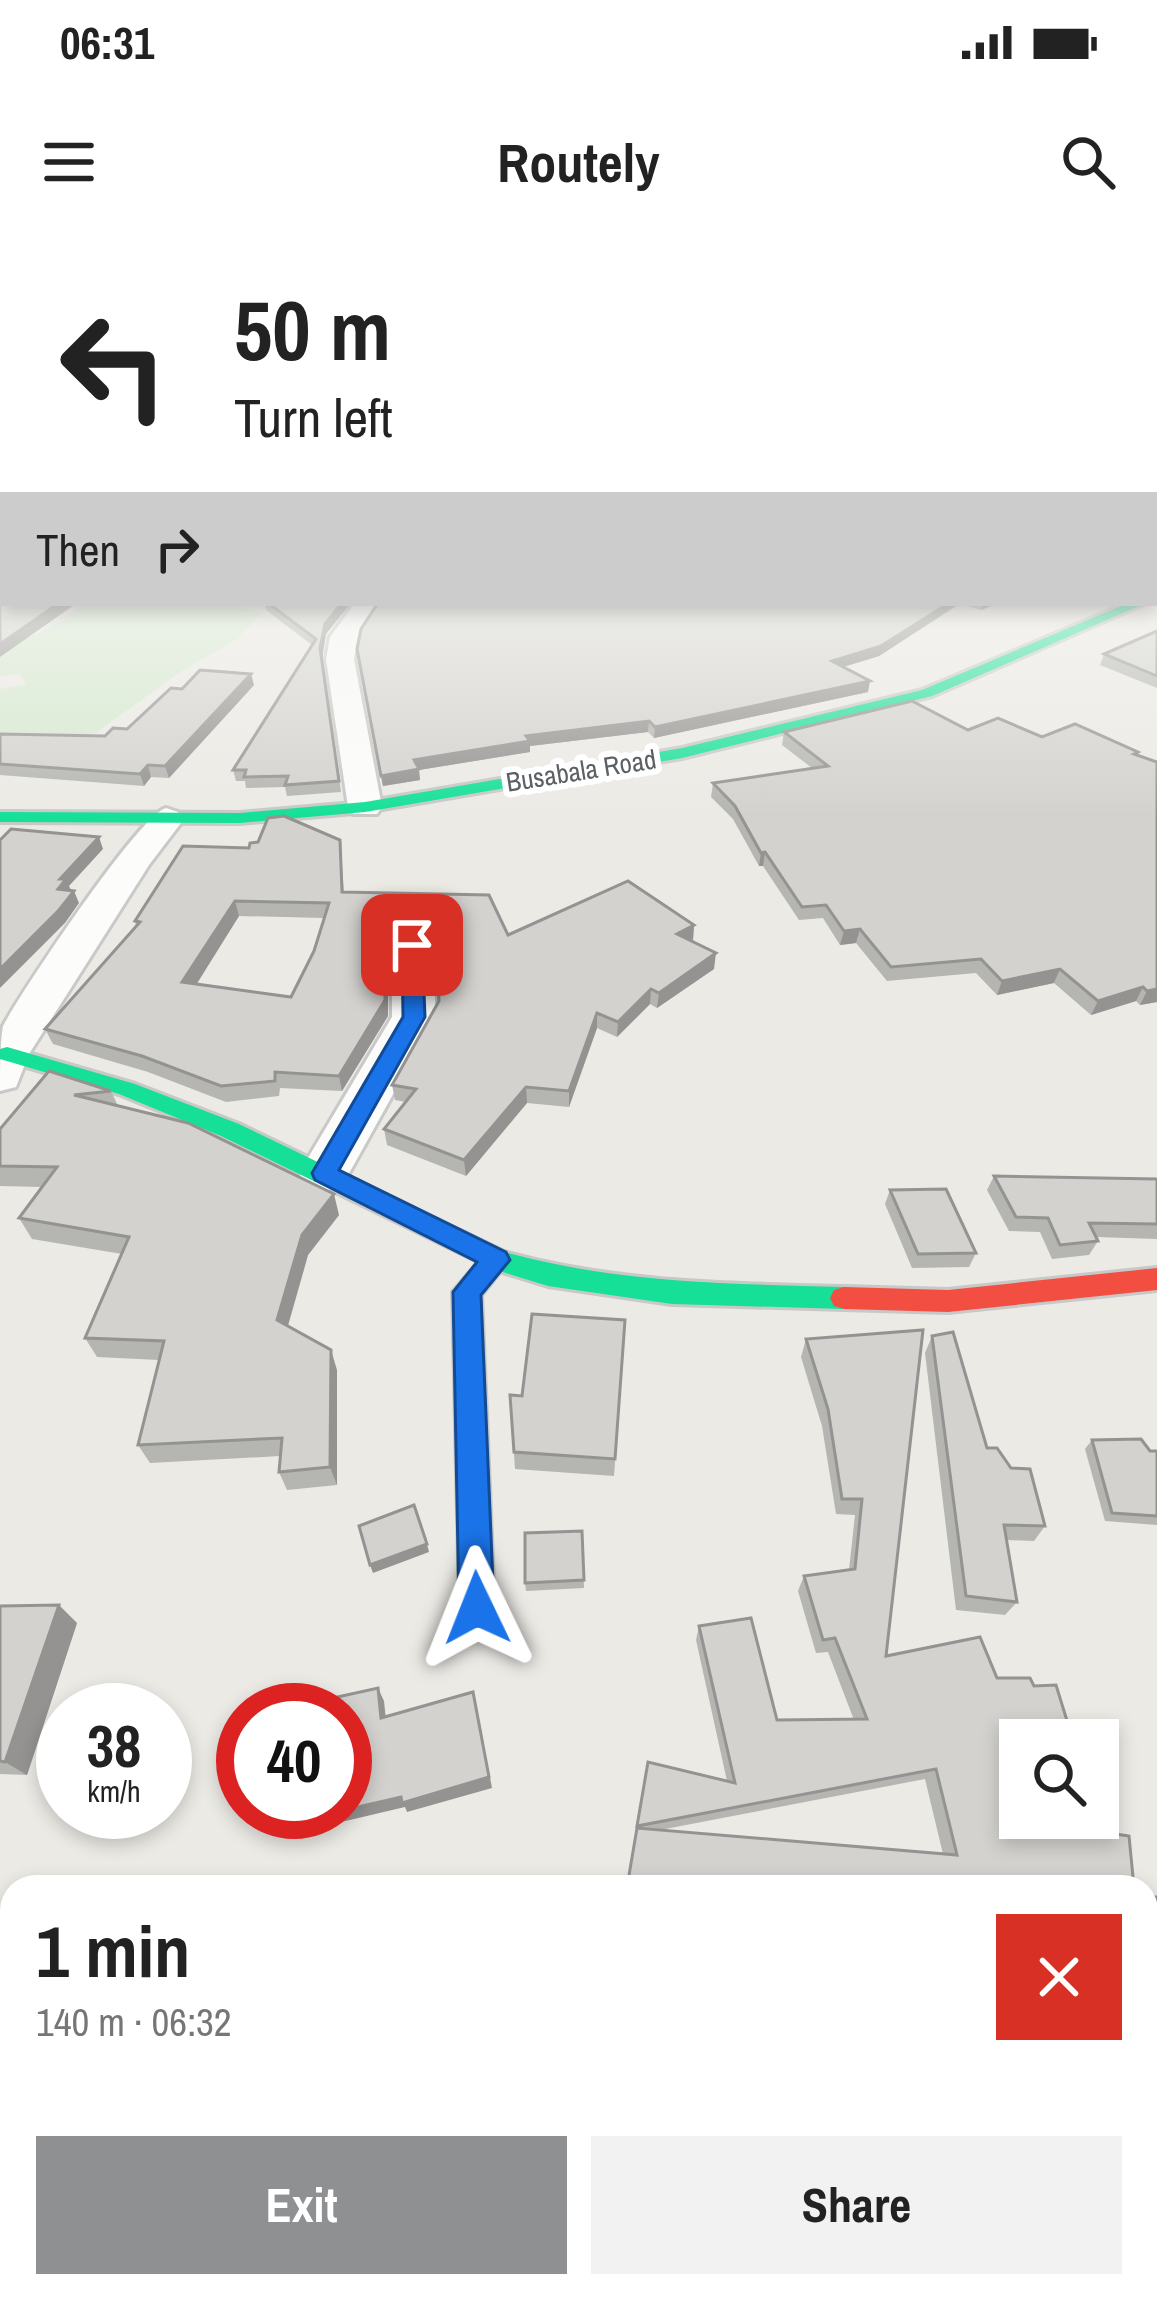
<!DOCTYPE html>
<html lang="en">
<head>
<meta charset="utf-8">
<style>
  body { margin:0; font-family:"Archivo Narrow",sans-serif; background:#f2f2f2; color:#222; height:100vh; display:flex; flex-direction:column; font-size:45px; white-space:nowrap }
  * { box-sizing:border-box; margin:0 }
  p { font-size:39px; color:#767676 }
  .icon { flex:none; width:66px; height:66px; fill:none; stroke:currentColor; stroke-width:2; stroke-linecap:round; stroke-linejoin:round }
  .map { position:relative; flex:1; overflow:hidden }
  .panel { position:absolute; left:0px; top:1635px; width:1158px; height:423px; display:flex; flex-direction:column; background:#fff; border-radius:36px 36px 0 0; box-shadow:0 6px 18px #0003 }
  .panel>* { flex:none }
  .top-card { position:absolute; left:0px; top:0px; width:1158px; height:366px; box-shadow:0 6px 18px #0003; background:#fff; color:#222; overflow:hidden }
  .tools { position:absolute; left:999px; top:1479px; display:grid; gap:24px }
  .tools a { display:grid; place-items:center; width:120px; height:120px; border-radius:0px; background:#fff; box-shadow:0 6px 18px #0003; font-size:60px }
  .speed { position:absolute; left:36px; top:1443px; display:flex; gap:24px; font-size:60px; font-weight:700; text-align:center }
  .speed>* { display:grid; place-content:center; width:156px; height:156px; border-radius:50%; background:#fff; box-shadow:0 6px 18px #0003; line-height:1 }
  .speed small { font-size:30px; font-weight:400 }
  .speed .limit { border:18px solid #d22; background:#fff; color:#111 }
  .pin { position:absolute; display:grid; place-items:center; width:102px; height:102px; color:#fff; margin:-51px; border-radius:24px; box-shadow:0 6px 18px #0006 }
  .me { position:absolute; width:132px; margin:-66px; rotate:358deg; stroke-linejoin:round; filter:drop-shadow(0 0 9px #0008) }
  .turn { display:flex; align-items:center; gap:42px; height:252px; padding:0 36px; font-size:54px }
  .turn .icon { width:156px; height:156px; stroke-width:2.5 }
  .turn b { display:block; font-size:84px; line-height:102px }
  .then { display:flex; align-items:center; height:114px; padding:0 36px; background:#0003; gap:24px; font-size:45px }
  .round { display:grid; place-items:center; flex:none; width:126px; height:126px; border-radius:0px; background:#f2f2f2 }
  .summary { display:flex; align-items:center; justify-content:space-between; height:204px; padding:0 36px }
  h1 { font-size:72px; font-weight:800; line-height:90px }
  .action { display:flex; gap:24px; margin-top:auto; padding:24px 36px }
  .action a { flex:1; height:138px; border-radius:0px; background:#8e9092; color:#fff; font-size:48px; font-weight:800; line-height:138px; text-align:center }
  .action a+a { background:#f2f2f2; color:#222 }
  .status { display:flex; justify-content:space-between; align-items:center; height:84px; padding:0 60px; background:#fff; direction:ltr }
  .status svg { height:33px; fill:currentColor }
  header { display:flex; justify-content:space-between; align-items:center; height:156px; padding:0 36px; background:#fff; font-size:54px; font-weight:800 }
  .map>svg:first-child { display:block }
  .green { fill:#d5e9cf }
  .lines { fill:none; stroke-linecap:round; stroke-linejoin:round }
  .street-casing { stroke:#c8c9c8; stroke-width:6 }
  .fast-casing { stroke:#c8c8c8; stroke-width:6 }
  .slow-casing { stroke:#c8c8c8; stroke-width:6 }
  .jam-casing { stroke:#c8c8c8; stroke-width:6 }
  .street { fill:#fcfcfb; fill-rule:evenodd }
  .fast { fill:#16e098; fill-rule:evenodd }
  .slow { fill:#ffcf43; fill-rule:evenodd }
  .jam { fill:#f24e42; fill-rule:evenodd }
  .wall { fill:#b5b5b2; fill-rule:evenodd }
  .shaded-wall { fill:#949391 }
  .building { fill:#d3d2cf; stroke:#949391; stroke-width:3; fill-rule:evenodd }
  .route { fill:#1a73e8; stroke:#114b97; stroke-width:3 }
  .labels { text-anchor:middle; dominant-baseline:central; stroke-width:12; stroke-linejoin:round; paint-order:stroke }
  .far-street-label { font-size:27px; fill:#5b6065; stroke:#fff }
</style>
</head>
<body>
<div class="status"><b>06:31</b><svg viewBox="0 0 49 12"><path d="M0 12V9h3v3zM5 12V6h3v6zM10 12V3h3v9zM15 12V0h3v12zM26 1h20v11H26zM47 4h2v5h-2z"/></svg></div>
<header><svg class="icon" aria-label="menu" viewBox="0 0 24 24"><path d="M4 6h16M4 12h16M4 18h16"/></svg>Routely<svg class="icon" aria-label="search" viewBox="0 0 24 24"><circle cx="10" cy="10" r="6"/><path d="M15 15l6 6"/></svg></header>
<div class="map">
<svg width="1157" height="2057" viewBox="0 0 1157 2057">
  <rect width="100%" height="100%" fill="#eceae5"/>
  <path class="green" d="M80,363H233L261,373L237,399L182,431L91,496L28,494L11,511L0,513V449L27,444L19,434L0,436V404C27,401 64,385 80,363Z"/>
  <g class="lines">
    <g class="street-casing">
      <g id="street">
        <path d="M355,363H381L358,397L354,419L382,567L377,574H353L348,567L326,419L330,397Z"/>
        <path d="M166,568L178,572L184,579L149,625L29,814L16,847L0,851C0,832 0,802 3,786C21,752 139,575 166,568Z"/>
        <path d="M412,693L426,696L432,705L436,777L342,946L324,951L306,946L299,933L392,777V705L398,696Z"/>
      </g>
    </g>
    <g class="fast-casing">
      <g id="fast">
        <path d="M1128,363H1146L932,456L682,518L365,572L240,583L0,582V572L240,573L365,562L682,508L922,450Z"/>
        <path d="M7,807L135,844L239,884L504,1012C615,1043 729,1044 844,1047L854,1050L858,1058L854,1066L844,1069L672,1064L548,1046L496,1030L221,896L119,854L0,819V809Z"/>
      </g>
    </g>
    <g class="slow-casing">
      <path id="slow" d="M496,1010L505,1013L509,1020L481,1055L494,1368L489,1380L477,1385L465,1380L460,1368L453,1052L487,1013Z"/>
    </g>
    <g class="jam-casing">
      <path id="jam" d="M1157,1028V1050L948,1072L844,1069L834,1066L830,1058L834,1050L844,1047L948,1050Z"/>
    </g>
    <use href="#street" class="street"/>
    <use href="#fast" class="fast"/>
    <use href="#slow" class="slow"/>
    <use href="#jam" class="jam"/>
  </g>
  <g class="wall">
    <path d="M265,363L317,364L326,394L322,418L341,552L287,556L285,547L246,548L245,541H236L233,530L312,405L266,370Z"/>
    <path d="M378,363H998L981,370L960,364L879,416L843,427L868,452L654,498L648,492L530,506V512L419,530L420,540L383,546L357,409Z"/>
    <path d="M1157,391V448L1100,425L1104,414Z"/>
    <path d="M254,445L169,538L151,537L144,546L0,535V494L105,496L127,489L182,449Z"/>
    <path d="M968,490L1042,497L1138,512L1136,515L1157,522V762L1140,765L1136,761L1091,775L1054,743L997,755L976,733L887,741L856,703L840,705L823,678L799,680L763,626H759L733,579L711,557L713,543L812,528L782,505L784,492Z"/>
    <path d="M340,600L344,652L508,695L694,685L693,700L714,729L657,768L650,764L617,797L597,788L569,867L527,863L466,936L387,905L384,889L406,862L395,860L392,845L439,761L435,703L427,692H397L388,703V776L342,851L280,848L279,856L226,862L148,832L53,804L45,789L136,686L135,681L249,608ZM239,676L324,678L314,711L291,757L196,744Z"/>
    <path d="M49,831L111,851L118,866L339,975L308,1015L288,1086L337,1130V1245L287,1250L279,1232L280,1216L150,1223L138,1205L159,1120L97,1117L85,1098L122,1014L32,999L19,978L42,947L0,946V889Z"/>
    <path d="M994,936L1157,939V999L1096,997L1098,1001L1089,1015L1052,1019L1040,992L1009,991L987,950Z"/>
    <path d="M890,950L976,1013L969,1027L912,1028L885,964Z"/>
    <path d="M625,1080L614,1236L515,1229L510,1155L522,1156Z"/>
    <path d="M923,1090L886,1416L997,1438L1102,1592L1134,1647H627L648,1522L727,1541L696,1400L699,1386L777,1480H854L828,1412L816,1413L798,1351L804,1336L849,1330L855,1275L836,1274L822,1186L801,1117L806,1099ZM925,1539L943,1614L660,1590Z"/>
    <path d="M932,1096L987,1208L1045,1286L1034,1301L1007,1300L1017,1362L1005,1375L956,1370L925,1113Z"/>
    <path d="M1092,1200L1157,1211V1285L1105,1281L1085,1209Z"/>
    <path d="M582,1291L584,1348L526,1351L525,1343Z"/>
    <path d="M0,1366L77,1383L27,1535L0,1534Z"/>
    <path d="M508,2046H1027L506,2052Z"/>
  </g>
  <g class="shaded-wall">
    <path d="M59,363H77L0,417V404Z"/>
    <path d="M342,363H351L326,394L322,418L341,552L320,408L325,384Z"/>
    <path d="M949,363H960L879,416L830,431L832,421Z"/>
    <path d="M983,363H998L981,370Z"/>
    <path d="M251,434L254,445L169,538L165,526Z"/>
    <path d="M870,441L868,452L654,498L655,487Z"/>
    <path d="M649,481L648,492L530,506V512L419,530L420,540L383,546L381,536L414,520L526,496Z"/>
    <path d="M148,525L151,537L144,546L140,534Z"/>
    <path d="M99,597L103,609L69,646L72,652L58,649L60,639Z"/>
    <path d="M765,612L763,626H759L761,613Z"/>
    <path d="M74,651L79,663L65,683L0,748V729Z"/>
    <path d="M235,661L239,676L188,758L182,742Z"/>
    <path d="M395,676L397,692L388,703V776L342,851L339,836L386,687Z"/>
    <path d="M694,685L693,700L677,694Z"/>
    <path d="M860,689L856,703L840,705L844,691Z"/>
    <path d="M716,713L714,729L657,768L659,753Z"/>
    <path d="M1060,729L1054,743L997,755L1002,741Z"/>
    <path d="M1143,747L1136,761L1091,775L1098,761Z"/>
    <path d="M651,749L650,764L617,797L618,782Z"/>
    <path d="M1157,749V762L1140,765L1147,751Z"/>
    <path d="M597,773V788L569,867V851Z"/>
    <path d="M526,847L527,863L466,936L464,920Z"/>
    <path d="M334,954L339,975L308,1015L284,1099L277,1080L302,995Z"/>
    <path d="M331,1110L337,1130V1245L330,1227Z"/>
    <path d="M427,1304L429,1312L373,1333L370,1325Z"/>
    <path d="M59,1365L77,1383L27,1535L5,1522Z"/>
    <path d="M378,1448L384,1461L387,1490L381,1478Z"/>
    <path d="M476,1465L492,1548L407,1572L405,1567L320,1587L311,1578L335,1572H345V1570L401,1557Z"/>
  </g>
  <g class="building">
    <path d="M0,288H3V322L0,324Z"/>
    <path d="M3,352V363H59L0,404V357H3Z"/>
    <path d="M268,363H342L325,384L320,408L339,541L285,545L288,536L244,537L246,530H233L316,399Z"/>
    <path d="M378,363H949L881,406L832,421L870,441L655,487L649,481L526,496L530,501L414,520L419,529L381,536L357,409L361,389Z"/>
    <path d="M1157,391V436L1104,414Z"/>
    <path d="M200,430L251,434L165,526L148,525L140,534L0,524V494L105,496L113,488L127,489L171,448L182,449Z"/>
    <path d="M912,461L968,490L998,478L1042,497L1075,484L1138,512L1134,514L1157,522V749L1147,751L1143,747L1098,761L1060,729L1002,741L981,719L891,727L860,689L844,691L826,665L802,667L765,612L761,613L735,566L713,543L828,526L784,492Z"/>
    <path d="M284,576L340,600L342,652L489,655L508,695L628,641L694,685L677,694L716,713L659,753L651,749L618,782L597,773L569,851L526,847L464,920L384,889L416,849L392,845L439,761L435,689L425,676H395L386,687L385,760L339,836L275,832V841L221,846L142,816L45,789L140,682L135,681L183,606L249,608L250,603L258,602L268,578ZM235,661L329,663L314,711L291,757L182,742Z"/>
    <path d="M11,589L99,597L60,639H66L58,649L74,651L59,670L0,729V600Z"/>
    <path d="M49,831L111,851L74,855L188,883L334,954L302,995L277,1080L331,1110L330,1227L279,1232L282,1198L138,1205L164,1101L85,1098L129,997L19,978L57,927L0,926V889Z"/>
    <path d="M994,936L1157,939V984L1089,983L1098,1001L1060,1005L1048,978L1016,977Z"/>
    <path d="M946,949L976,1013L918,1014L890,950Z"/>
    <path d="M532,1074L625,1080L615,1219L514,1212L510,1155L522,1156Z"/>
    <path d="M923,1090L886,1416L980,1397L997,1438H1030L1034,1446L1056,1445L1073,1500H1020V1578H1097L1102,1592L1129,1596L1134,1647H627L637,1588L957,1615L936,1529L637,1586L648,1522L735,1543L699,1386L751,1378L777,1480L867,1479L835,1398L823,1400L804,1336L855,1329L862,1259H842L828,1169L806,1099Z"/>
    <path d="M953,1092L987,1208H997L1011,1228L1030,1229L1045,1286L1004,1285L1017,1362L966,1356L932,1096Z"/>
    <path d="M1141,1199L1150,1211H1157V1276L1112,1273L1092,1200Z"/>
    <path d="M414,1265L427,1304L370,1325L359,1286Z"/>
    <path d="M582,1291L584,1340L525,1343V1293Z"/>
    <path d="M59,1365L5,1522L0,1521V1366Z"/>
    <path d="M378,1448L381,1478L473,1452L489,1537L402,1563L401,1557L345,1570V1470H307L306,1464Z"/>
    <path d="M311,1572H335L311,1578Z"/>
    <path d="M1146,1657H1157V1731L1150,1735L1157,1761V1951H1146Z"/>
    <path d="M550,2046H1027L1029,2057H506V2052Z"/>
  </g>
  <linearGradient id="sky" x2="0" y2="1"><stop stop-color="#95c7ee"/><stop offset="0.5" stop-color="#f6f6f3"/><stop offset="1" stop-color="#f6f6f3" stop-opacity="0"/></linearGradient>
  <rect width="1157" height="576" fill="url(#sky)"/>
  <path class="route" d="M412,699L422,705L425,777L339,930L506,1012L510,1020L481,1055L494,1368L489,1380L477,1385L464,1380L459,1368L453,1052L477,1022L315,940L312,933L403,777L402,705Z"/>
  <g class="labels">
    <g class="far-street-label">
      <text transform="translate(581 530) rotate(-9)">Busabala Road</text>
    </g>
  </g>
</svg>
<div class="tools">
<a><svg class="icon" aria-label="search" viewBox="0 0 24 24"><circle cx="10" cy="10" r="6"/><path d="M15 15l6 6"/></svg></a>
</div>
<div class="speed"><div>38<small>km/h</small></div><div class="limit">40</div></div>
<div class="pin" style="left:412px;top:705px;background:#d93025"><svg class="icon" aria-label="arrive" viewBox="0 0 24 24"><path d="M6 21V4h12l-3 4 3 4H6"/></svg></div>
<svg class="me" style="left:477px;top:1368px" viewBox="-20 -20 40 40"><path d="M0-17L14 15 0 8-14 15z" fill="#1a73e8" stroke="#fff" stroke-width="4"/></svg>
<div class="top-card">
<div class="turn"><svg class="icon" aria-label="left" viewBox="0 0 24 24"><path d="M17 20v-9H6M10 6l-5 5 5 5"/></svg><div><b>50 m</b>Turn left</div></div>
<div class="then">Then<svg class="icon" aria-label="right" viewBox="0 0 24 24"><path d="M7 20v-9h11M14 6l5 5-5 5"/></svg></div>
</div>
<section class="panel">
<div class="summary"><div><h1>1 min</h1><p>140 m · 06:32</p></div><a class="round" style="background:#d93025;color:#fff"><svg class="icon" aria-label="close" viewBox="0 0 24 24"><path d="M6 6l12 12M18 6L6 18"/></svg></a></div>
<div class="action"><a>Exit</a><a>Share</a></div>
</section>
</div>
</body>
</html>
